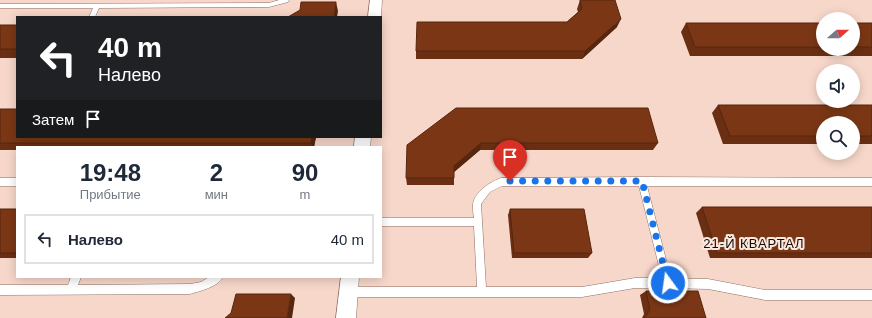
<!DOCTYPE html>
<html lang="ru">
<head>
<meta charset="utf-8">
<style>
  body { margin:0; font-family:Arial,sans-serif; background:#f2f2f3; color:#1f2937; height:100vh; display:flex; flex-direction:column; font-size:15px; white-space:nowrap }
  * { box-sizing:border-box; margin:0 }
  p { font-size:13px; color:#747a83 }
  .icon { flex:none; width:22px; height:22px; fill:none; stroke:currentColor; stroke-width:2; stroke-linecap:round; stroke-linejoin:round }
  .map { position:relative; flex:1; overflow:hidden }
  .sheet { position:absolute; left:16px; top:146px; width:366px; height:132px; display:flex; flex-direction:column; background:#fff; border-radius:0px; box-shadow:0 2px 10px #0003 }
  .sheet>* { flex:none }
  .hud { position:absolute; left:16px; top:16px; width:366px; height:122px; border-radius:0px; box-shadow:0 2px 10px #0003; background:#202124; color:#fff; overflow:hidden }
  .needle { width:26px; rotate:69deg }
  .fabs { position:absolute; left:816px; top:12px; display:grid; gap:8px }
  .fabs a { display:grid; place-items:center; width:44px; height:44px; border-radius:50%; background:#fff; box-shadow:0 2px 10px #0003; font-size:20px }
  .pin { position:absolute; display:grid; place-items:center; width:34px; height:34px; color:#fff; margin:-41px -17px; border-radius:50% 50% 50% 0; rotate:-45deg; box-shadow:0 0 4px #0007 }
  .pin .icon { rotate:45deg }
  .me { position:absolute; width:44px; margin:-22px; rotate:346deg; stroke-linejoin:round; filter:drop-shadow(0 0 3px #0008) }
  .turn { display:flex; align-items:center; gap:14px; height:84px; padding:0 16px; font-size:18px }
  .turn .icon { width:52px; height:52px; stroke-width:2.5 }
  .turn b { display:block; font-size:28px; line-height:34px }
  .then { display:flex; align-items:center; height:38px; padding:0 16px; background:#0003; gap:8px; font-size:15px }
  .eta { display:flex; justify-content:space-evenly; align-items:center; height:68px; text-align:center }
  .eta b { font-size:24px; font-weight:700; line-height:28px }
  ul { padding:0; list-style:none }
  li { display:flex; align-items:center; gap:12px; height:50px; margin:0 8px 6px; padding:0 8px; border:2px solid #e0e1e3; border-radius:0px }
  li div { flex:1 }
  li b { display:block; font-size:15px }
  li em { font-style:normal }
  .map>svg:first-child { display:block }
  .lines { fill:none; stroke-linecap:round; stroke-linejoin:round }
  .lane-casing { stroke:#8c7064; stroke-width:1 }
  .street-casing { stroke:#8c7064; stroke-width:1 }
  .lane { fill:#fff; fill-rule:evenodd }
  .street { fill:#fff; fill-rule:evenodd }
  .wall { fill:#6a2f12 }
  .shaded-wall { fill:#56260f }
  .building { fill:#7b3715; stroke:#56260f }
  .route { stroke:#1a73e8; stroke-width:7; stroke-dasharray:0 12.6 }
  .labels { text-anchor:middle; dominant-baseline:central; stroke-width:4; stroke-linejoin:round; paint-order:stroke }
  .quarter-label { font-size:13px; letter-spacing:1px; fill:#150b07; stroke:#fbe8df }
</style>
</head>
<body>
<div class="map">
<svg width="872" height="318" viewBox="0 0 872 318">
  <rect width="100%" height="100%" fill="#f7d7ca"/>
  <g class="lines">
    <g class="lane-casing">
      <g id="lane">
        <path d="M279,0H289L288,2L269,7L99,8L95,17H89L93,8H0V4L269,3Z"/>
        <path d="M642,177L872,178V186H647L671,279H708L765,290H872V300H765L708,289L668,288H635L582,297H348L345,295L343,292L345,289L348,287H477L474,226H381V218H474C473,214 473,209 473,205C474,192 490,182 501,178ZM502,186H639L662,278H635L582,287H486L481,204L490,192Z"/>
        <rect x="0" y="178" width="17" height="8"/>
        <path d="M71,277H81L78,285L190,284L201,282L209,277H223C218,287 200,291 190,294L0,295V285H68Z"/>
      </g>
    </g>
    <g class="street-casing">
      <g id="street">
        <path d="M370,0H382L381,18L368,17Z"/>
        <path d="M355,137H371L370,147H354Z"/>
        <path d="M341,277H359L356,318H336Z"/>
      </g>
    </g>
    <use href="#lane" class="lane"/>
    <use href="#street" class="street"/>
  </g>
  <g class="wall">
    <path d="M580,0L617,27L582,59H416V51L567,22L578,12L577,9Z"/>
    <path d="M686,23H823V49H853V23H872V56H690L681,32Z"/>
    <rect x="0" y="25" width="17" height="33"/>
    <path d="M718,105H872V144H853V123H823V144H723L712,113Z"/>
    <path d="M456,108L658,143L653,150H480L454,172V185H407L406,178Z"/>
    <path d="M0,109L316,137L314,147H17V150H0Z"/>
    <path d="M702,207H872V258H710L696,213Z"/>
    <rect x="0" y="209" width="17" height="49"/>
    <path d="M510,209L592,253L588,258H512L508,215Z"/>
    <path d="M646,291L706,318H642L644,314L640,295Z"/>
  </g>
  <g class="shaded-wall">
    <path d="M336,2L338,11L337,17H334Z"/>
    <path d="M621,19L617,27L582,59L585,51Z"/>
    <path d="M312,137H316L314,147H313L311,143Z"/>
    <path d="M481,143L480,150L453,173L454,166Z"/>
    <path d="M291,294L295,298L292,318H287Z"/>
  </g>
  <g class="building">
    <path d="M580,0H615L621,19L585,51H416L417,22H567L582,9Z"/>
    <path d="M301,2H336L334,17H288L300,10Z"/>
    <path d="M686,23H823V47H695Z"/>
    <rect x="853" y="23" width="19" height="24"/>
    <rect x="0" y="25" width="17" height="24"/>
    <path d="M718,105H872V136H853V123H823V136H730Z"/>
    <path d="M456,108H648L658,143H481L454,166V178H406L407,145Z"/>
    <path d="M0,109H17V137H312L311,143H0Z"/>
    <path d="M702,207H872V253H717Z"/>
    <rect x="0" y="209" width="17" height="44"/>
    <path d="M510,209H584L592,253H514Z"/>
    <path d="M646,291H698L706,318H644L650,310Z"/>
    <path d="M236,294H291L287,318H225L231,313Z"/>
  </g>
  <g class="lines">
    <path class="route" d="M510,181H642L668,283"/>
  </g>
  <g class="labels">
    <g class="quarter-label">
      <text x="754" y="243">21-Й КВАРТАЛ</text>
    </g>
  </g>
</svg>
<div class="fabs">
<a><svg class="needle" viewBox="-14 -14 28 28"><path d="M0-13l5 13h-10z" fill="#e53935"/><path d="M0 13l5-13h-10z" fill="#747a83"/></svg></a>
<a><svg class="icon" aria-label="sound" viewBox="0 0 24 24"><path d="M4 9h4l5-4v14l-5-4H4zM17 9q2 3 0 6"/></svg></a>
<a><svg class="icon" aria-label="search" viewBox="0 0 24 24"><circle cx="10" cy="10" r="6"/><path d="M15 15l6 6"/></svg></a>
</div>
<div class="pin" style="left:510px;top:181px;background:#d93025"><svg class="icon" aria-label="arrive" viewBox="0 0 24 24"><path d="M6 21V4h12l-3 4 3 4H6"/></svg></div>
<svg class="me" style="left:668px;top:283px" viewBox="-20 -20 40 40"><circle r="17" fill="#1a73e8" stroke="#fff" stroke-width="3"/><path d="M0-11L8 9 0 5-8 9z" fill="#fff"/></svg>
<div class="hud">
<div class="turn"><svg class="icon" aria-label="left" viewBox="0 0 24 24"><path d="M17 20v-9H6M10 6l-5 5 5 5"/></svg><div><b>40 m</b>Налево</div></div>
<div class="then">Затем<svg class="icon" aria-label="arrive" viewBox="0 0 24 24"><path d="M6 21V4h12l-3 4 3 4H6"/></svg></div>
</div>
<section class="sheet">
<div class="eta">
<div><b>19:48</b><p>Прибытие</p></div>
<div><b>2</b><p>мин</p></div>
<div><b>90</b><p>m</p></div>
</div>
<ul>
<li><svg class="icon" aria-label="left" viewBox="0 0 24 24"><path d="M17 20v-9H6M10 6l-5 5 5 5"/></svg><div><b>Налево</b></div><em>40 m</em></li>
</ul>
</section>
</div>
</body>
</html>
